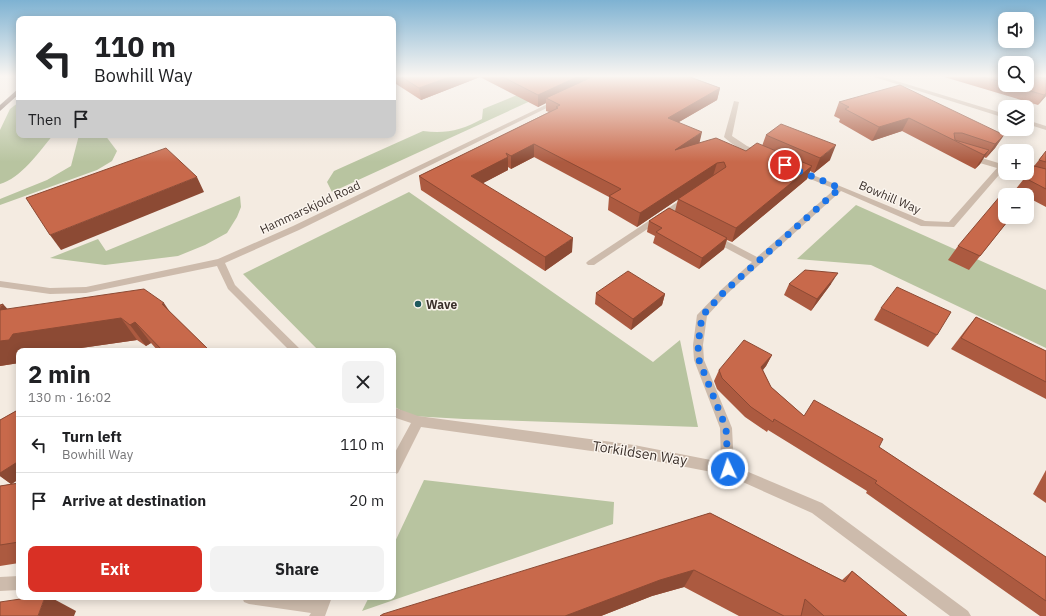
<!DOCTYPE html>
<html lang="en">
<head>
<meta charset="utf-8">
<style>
  body { margin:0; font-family:"IBM Plex Sans",sans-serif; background:#f2f2f2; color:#202124; height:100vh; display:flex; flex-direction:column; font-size:15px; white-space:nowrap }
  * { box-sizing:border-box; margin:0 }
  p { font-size:13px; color:#757577 }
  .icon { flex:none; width:22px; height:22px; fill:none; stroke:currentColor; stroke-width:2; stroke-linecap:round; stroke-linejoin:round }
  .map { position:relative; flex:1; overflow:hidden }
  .details { position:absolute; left:16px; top:348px; width:380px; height:252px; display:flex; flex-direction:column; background:#fff; border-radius:8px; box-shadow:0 2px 10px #0003 }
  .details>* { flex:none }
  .guide { position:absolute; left:16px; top:16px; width:380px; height:122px; border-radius:8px; box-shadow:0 2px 10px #0003; background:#fff; color:#202124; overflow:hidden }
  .buttons { position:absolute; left:998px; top:12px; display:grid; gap:8px }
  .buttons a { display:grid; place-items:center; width:36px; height:36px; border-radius:8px; background:#fff; box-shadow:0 2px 10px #0003; font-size:20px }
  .pin { position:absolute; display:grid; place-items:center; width:34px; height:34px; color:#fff; margin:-17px; border:2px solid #fff; border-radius:50%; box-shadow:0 1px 4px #0007 }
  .me { position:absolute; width:44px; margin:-22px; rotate:357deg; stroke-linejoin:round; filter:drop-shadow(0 0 3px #0008) }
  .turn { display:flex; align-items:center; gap:14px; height:84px; padding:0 12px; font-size:18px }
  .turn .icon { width:52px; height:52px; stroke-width:2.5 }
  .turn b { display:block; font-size:28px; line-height:34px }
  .then { display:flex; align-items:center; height:38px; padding:0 12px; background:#0003; gap:8px; font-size:15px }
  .round { display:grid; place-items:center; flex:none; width:42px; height:42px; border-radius:8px; background:#f2f2f2 }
  .overview { display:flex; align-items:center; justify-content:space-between; height:68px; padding:0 12px }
  h1 { font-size:24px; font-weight:700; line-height:30px }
  .primary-button { display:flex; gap:8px; margin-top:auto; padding:8px 12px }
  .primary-button a { flex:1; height:46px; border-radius:8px; background:#d93025; color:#fff; font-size:16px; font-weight:700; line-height:46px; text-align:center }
  .primary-button a+a { background:#f2f2f2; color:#202124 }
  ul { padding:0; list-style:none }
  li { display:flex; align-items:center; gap:12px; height:56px; padding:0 12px; border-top:1px solid #e0e0e0 }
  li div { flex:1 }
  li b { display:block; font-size:15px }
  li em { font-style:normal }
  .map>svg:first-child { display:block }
  .green { fill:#b8c4a0 }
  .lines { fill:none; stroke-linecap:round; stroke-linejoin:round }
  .street { fill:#cdbbac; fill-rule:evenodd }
  .primary { fill:#7d675c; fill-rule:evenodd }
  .wall { fill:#ac5a40 }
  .shaded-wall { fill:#8c4a34 }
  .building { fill:#c8694b; stroke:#8c4a34 }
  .route { stroke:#1a73e8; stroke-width:7; stroke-dasharray:0 12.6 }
  .poi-dot { fill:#1f5a5e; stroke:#fbf5ee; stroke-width:1.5 }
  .labels { text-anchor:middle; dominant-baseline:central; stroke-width:3; stroke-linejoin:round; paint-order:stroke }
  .street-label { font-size:12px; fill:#3b302b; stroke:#fbf5ee }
  .poi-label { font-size:12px; font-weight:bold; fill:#3b302b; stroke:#fbf5ee; text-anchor:start }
  .near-street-label { font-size:14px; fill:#3b302b; stroke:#fbf5ee }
</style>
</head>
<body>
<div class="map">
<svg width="1046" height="616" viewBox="0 0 1046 616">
  <rect width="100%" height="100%" fill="#f4ebe1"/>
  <g class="green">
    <path d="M564,76H585L332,192L327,182L334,171L423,131C446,134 462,130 482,119L483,109Z"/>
    <path d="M19,102V135H53C40,151 20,179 0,184V130L10,109Z"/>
    <path d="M79,135H105L117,151L112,161L97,170L0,205V199L47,180L71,166Z"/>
    <path d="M409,192L653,362L680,340L698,427L464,419L411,416L393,406V351H319L243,274Z"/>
    <path d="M240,196L241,207L237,217L227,233L205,245L178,256L105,265L50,258L98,239L106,251Z"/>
    <path d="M856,205L1046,290V348L871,265L797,259Z"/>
    <path d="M424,480L614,502L613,524L362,611L369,597H393V546Z"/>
  </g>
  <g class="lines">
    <g class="street">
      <path d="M871,76H880L1005,114V118Z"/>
      <path d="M556,100L561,101L299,230L225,263L235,285L302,351H290L228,289L217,266L86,293L50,294L0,287V281L50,288L86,287L218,259L293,226Z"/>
      <path d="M734,101L739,102L732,136L747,146L764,153V157C753,158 732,145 724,137Z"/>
      <path d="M1027,120L1046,126V130L1027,124Z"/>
      <path d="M966,155H972L1005,165V168L954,227L921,226L841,191L728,293L707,316L703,345L704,360L732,428L734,466L822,503L968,611L971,616H950L812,513L727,475L634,457L421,427L398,473L393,475V456L411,423L393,417V407L418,416L634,445L721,462L720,428L694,360L693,345L697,315L722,289L752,262L711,240L710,238L711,236H717L757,257L835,189L793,172V168H796L925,221L949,222L997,168L966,159Z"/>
      <path d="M1015,173H1027L1046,179V184Z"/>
      <path d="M685,197H688L692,199L594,265H588L586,263L588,261Z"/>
      <path d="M19,576V590L0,591V577Z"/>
      <path d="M242,597H302L317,599V597H332L325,616H309L311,613L249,604L244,602Z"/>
    </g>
    <path class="primary" d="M19,88V94L0,111V105Z"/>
  </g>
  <g class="wall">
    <path d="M393,76H694L691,77L720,88L717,100L679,122L700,143L746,151L762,146L766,135L830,160L814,173L810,171L807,179L732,242L727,240L724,249L699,269L653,243L655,236L647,232L649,221L675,211L678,199L637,227L608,210L609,197L534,157L511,169L508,167V170L483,183L572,252L545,271L421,190L419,176L549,112L546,111V103L538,107L480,77L421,100L393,82Z"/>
    <path d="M941,76H1005V85H1027V76H1046V96L1038,105Z"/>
    <path d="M839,102L1004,135L995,148L986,158L984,157L980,164L975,169L902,131L872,141L839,122L840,119L834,116Z"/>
    <path d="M1046,151V207L1027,197V195H1024L1015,190Z"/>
    <path d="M1011,217L969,270L948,260L958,246Z"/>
    <path d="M789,284H831L811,311L784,295Z"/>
    <path d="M596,293L665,294L662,305L631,330L595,304Z"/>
    <path d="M881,308L937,335L928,347L874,320Z"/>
    <path d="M7,309L172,314L210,351H158L151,343L146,346L137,340L60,351H19V363L0,366Z"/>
    <path d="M976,317L1046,351V399L951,349L967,328Z"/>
    <path d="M772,355L766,366L763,370L771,387L804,416L879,447L1046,557V616H1040L866,493L867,491L768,430L767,432L745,417L717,389L714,381L719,370Z"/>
    <path d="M16,411L19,413V479L12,484L19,483V563L0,566V486L11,484L0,476V420Z"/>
    <path d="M1046,470V503L1033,494Z"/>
    <path d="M710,513L842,580L852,571L907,616H739L684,587L652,596L601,616H380Z"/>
  </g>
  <g class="shaded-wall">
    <path d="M452,76H480V77L421,100L419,88Z"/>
    <path d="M579,76H603L546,98V103L538,107V95Z"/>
    <path d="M720,88L717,100L665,130L668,118Z"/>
    <path d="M1046,93V96L1038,105L1044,95Z"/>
    <path d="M909,118L902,131L872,141L879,127Z"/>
    <path d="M702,132L699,145L675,150Z"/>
    <path d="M1004,135L995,148L986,158L995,144Z"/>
    <path d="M534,144V157L511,169V156Z"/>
    <path d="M836,145L830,160L814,173L820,158Z"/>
    <path d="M989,150L980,164L975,169L984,155Z"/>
    <path d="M508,157V170L472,189L471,176Z"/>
    <path d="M717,163L713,176L637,227L640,213Z"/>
    <path d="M812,166L807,179L732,242L736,228Z"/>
    <path d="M197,177L204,192L61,250L50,235Z"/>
    <path d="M573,238L572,252L545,271V257Z"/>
    <path d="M727,238L724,249L699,269L702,258Z"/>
    <path d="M838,273L831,284L811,311L817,299Z"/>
    <path d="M665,294L662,305L631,330L633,319Z"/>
    <path d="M164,303L178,324L162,304Z"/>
    <path d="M3,304L23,326L0,311V309Z"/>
    <path d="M121,318L137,340L60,351H19V363L0,366V341L13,334Z"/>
    <path d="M135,322L151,343L146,346L130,325Z"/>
    <path d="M772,355L766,366L756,378L761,367Z"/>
    <path d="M19,461V479L11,484L0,476V473Z"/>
    <path d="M694,570L684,587L652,596L601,616H565L660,580Z"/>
    <path d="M45,597H50L76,611L74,616H38Z"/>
  </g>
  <g class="building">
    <path d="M400,76H452L419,88Z"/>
    <path d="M501,76H579L538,95Z"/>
    <path d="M594,76H687L720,88L668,118L702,132L675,150L716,138L746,151L757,143L812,166L736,228L678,199L726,167L724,162L717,163L640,213L609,196L621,189L534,144L511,156L506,153L508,157L471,176L573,238L545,257L419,176L558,108L556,107L560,105L546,98Z"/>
    <path d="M979,76H1005V83Z"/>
    <path d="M1027,76H1034L1046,79V93L1044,95L1011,85H1027Z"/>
    <path d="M900,85L1004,135L995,144L962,133H954L955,140L989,150L984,155L909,118L879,127L845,109L849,107L839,102Z"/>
    <path d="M781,124L836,145L820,158L766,135Z"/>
    <path d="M166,148L197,177L50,235L26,198Z"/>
    <path d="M1046,151V162L1039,160Z"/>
    <path d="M1034,166L1046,169V189L1025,178Z"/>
    <path d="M1006,189L1014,195H1005V217H1011L980,256L958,246Z"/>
    <path d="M669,208L727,238L702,258L656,232L662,228L649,221Z"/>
    <path d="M805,270L838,273L817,299L789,284Z"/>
    <path d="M628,271L665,294L633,319L596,293Z"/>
    <path d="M897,287L951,312L937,335L881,308Z"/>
    <path d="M144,289L164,303L162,304L210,351H163L135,322L130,325L121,318L13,334L9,340L0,341V310Z"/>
    <path d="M3,304L0,309V305Z"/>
    <path d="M976,317L1046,351V382L961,338Z"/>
    <path d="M744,340L772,355L761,367L771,387L804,416L814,400L883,439L879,447L1046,557V601L875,483L877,481L774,419L773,422L751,407L722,378L719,370Z"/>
    <path d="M16,411L19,415V461L0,473V420Z"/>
    <path d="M19,483V542L0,545V486Z"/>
    <path d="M710,513L845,582L852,571L907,616H824L805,599L801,616H784L694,570L660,580L565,616H380L383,614Z"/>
    <path d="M34,597H45L38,616H0V602Z"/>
  </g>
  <linearGradient id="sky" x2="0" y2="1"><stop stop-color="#7eb2d2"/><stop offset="0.47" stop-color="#faf6f2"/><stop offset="1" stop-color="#faf6f2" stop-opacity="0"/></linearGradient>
  <rect width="1046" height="162" fill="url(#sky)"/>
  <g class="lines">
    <path class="route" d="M728,469L726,428L699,360L698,345L702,316L725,291L840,188L785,165"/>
  </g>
  <circle class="poi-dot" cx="418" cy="304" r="4"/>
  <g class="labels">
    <g class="street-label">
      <text transform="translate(890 197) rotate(23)">Bowhill Way</text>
      <text transform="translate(310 207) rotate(-25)">Hammarskjold Road</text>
    </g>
    <g class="poi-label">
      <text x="426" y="304">Wave</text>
    </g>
    <g class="near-street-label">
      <text transform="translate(640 453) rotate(9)">Torkildsen Way</text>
    </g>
  </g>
</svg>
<div class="buttons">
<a><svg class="icon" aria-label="sound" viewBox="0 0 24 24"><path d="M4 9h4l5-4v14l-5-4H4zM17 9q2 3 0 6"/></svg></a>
<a><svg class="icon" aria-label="search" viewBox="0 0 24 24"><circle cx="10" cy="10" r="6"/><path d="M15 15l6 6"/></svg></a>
<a><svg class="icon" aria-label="layers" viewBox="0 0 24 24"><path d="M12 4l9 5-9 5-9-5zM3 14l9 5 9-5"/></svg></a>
<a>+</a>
<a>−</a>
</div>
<div class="pin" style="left:785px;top:165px;background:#d93025"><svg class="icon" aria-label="arrive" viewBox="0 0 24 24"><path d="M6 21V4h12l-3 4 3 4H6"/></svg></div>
<svg class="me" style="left:728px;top:469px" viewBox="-20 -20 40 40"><circle r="17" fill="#1a73e8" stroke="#fff" stroke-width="3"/><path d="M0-11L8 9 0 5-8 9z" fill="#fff"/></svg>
<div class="guide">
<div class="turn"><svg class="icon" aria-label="left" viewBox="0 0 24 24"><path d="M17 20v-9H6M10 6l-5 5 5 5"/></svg><div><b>110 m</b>Bowhill Way</div></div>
<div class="then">Then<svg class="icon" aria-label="arrive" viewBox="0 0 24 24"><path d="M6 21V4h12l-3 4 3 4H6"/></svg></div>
</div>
<section class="details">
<div class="overview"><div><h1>2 min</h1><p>130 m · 16:02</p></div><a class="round"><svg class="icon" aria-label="close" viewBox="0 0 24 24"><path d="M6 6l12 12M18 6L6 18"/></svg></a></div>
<ul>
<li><svg class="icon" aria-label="left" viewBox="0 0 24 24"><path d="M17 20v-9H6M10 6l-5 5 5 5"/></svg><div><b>Turn left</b><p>Bowhill Way</p></div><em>110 m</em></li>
<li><svg class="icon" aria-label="arrive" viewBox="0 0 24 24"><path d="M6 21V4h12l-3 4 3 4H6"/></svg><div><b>Arrive at destination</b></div><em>20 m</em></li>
</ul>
<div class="primary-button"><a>Exit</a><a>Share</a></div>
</section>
</div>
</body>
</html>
